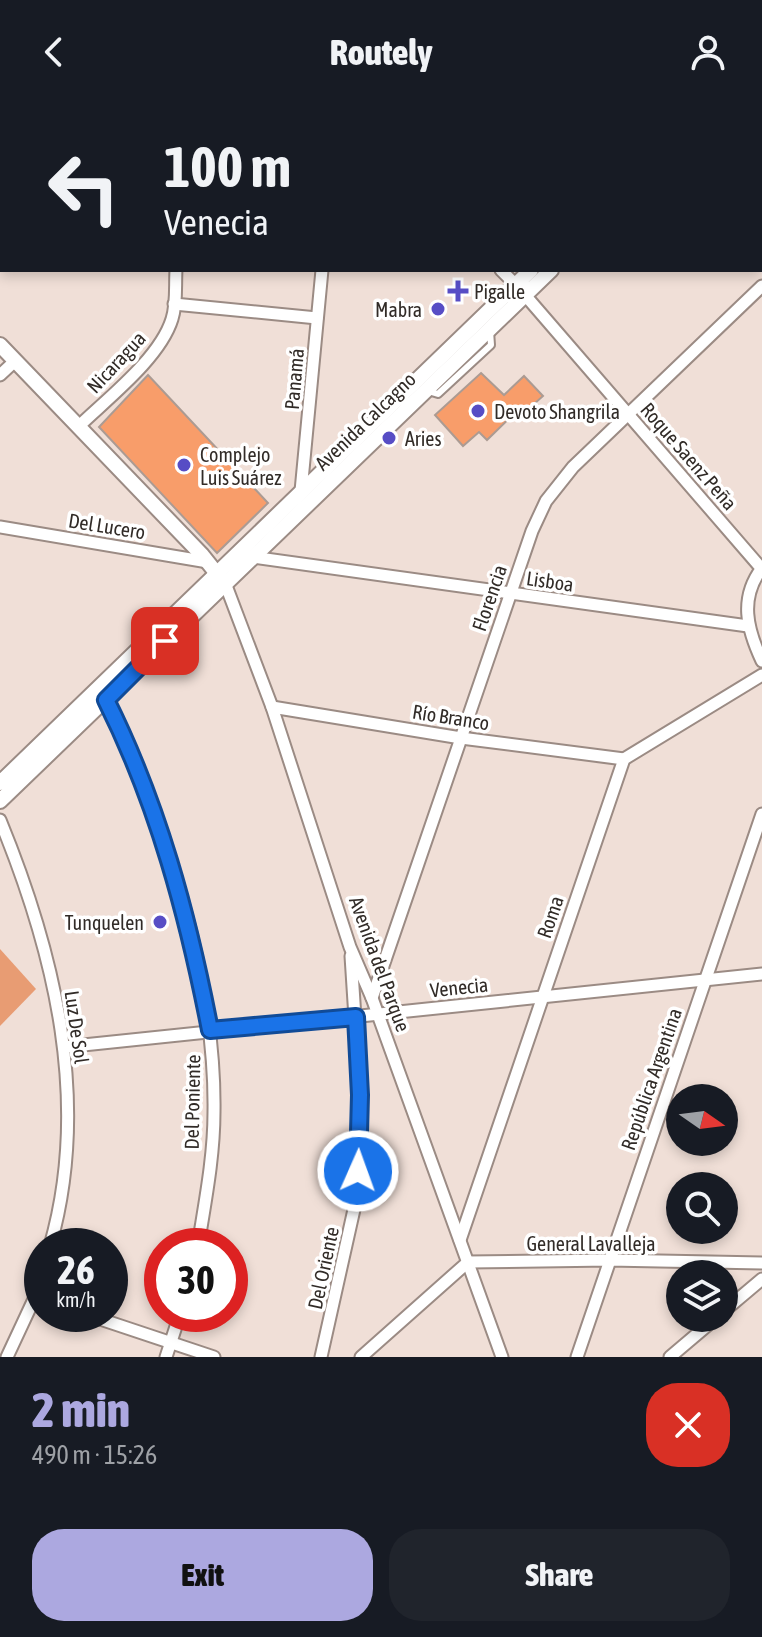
<!DOCTYPE html>
<html lang="en">
<head>
<meta charset="utf-8">
<style>
  body { margin:0; font-family:"Asap Condensed",sans-serif; background:#20242c; color:#f1f3f6; height:100vh; display:flex; flex-direction:column; font-size:30px; white-space:nowrap }
  * { box-sizing:border-box; margin:0 }
  p { font-size:26px; color:#9ea1a6 }
  .icon { flex:none; width:44px; height:44px; fill:none; stroke:currentColor; stroke-width:2; stroke-linecap:round; stroke-linejoin:round }
  .map { position:relative; height:1253px; overflow:hidden }
  .details { display:flex; flex-direction:column; background:#171b24; flex:1 }
  .details>* { flex:none }
  .banner { position:absolute; left:0px; top:0px; width:762px; height:168px; box-shadow:0 4px 12px #0003; background:#171b24; color:#f1f3f6; overflow:hidden }
  .needle { width:52px; rotate:104deg }
  .controls { position:absolute; left:666px; top:980px; display:grid; gap:16px }
  .controls a { display:grid; place-items:center; width:72px; height:72px; border-radius:50%; background:#171b24; box-shadow:0 4px 12px #0003; font-size:40px }
  .speed { position:absolute; left:24px; top:1124px; display:flex; gap:16px; font-size:40px; font-weight:700; text-align:center }
  .speed>* { display:grid; place-content:center; width:104px; height:104px; border-radius:50%; background:#171b24; box-shadow:0 4px 12px #0003; line-height:1 }
  .speed small { font-size:20px; font-weight:400 }
  .speed .limit { border:12px solid #d22; background:#fff; color:#111 }
  .pin { position:absolute; display:grid; place-items:center; width:68px; height:68px; color:#fff; margin:-34px; border-radius:16px; box-shadow:0 4px 12px #0006 }
  .me { position:absolute; width:88px; margin:-44px; rotate:2deg; stroke-linejoin:round; filter:drop-shadow(0 0 6px #0008) }
  .turn { display:flex; align-items:center; gap:28px; height:168px; padding:0 32px; font-size:36px }
  .turn .icon { width:104px; height:104px; stroke-width:2.5 }
  .turn b { display:block; font-size:56px; line-height:68px }
  .round { display:grid; place-items:center; flex:none; width:84px; height:84px; border-radius:32px; background:#20242c }
  .headline { display:flex; align-items:center; justify-content:space-between; height:136px; padding:0 32px }
  h1 { font-size:48px; font-weight:800; line-height:60px; color:#aca8e0 }
  .action { display:flex; gap:16px; margin-top:auto; padding:16px 32px }
  .action a { flex:1; height:92px; border-radius:32px; background:#aca8e0; color:#111; font-size:32px; font-weight:800; line-height:92px; text-align:center }
  .action a+a { background:#20242c; color:#f1f3f6 }
  header { display:flex; justify-content:space-between; align-items:center; height:104px; padding:0 32px; background:#171b24; font-size:36px; font-weight:800 }
  .map>svg:first-child { display:block }
  .green { fill:#e89c73 }
  .building { fill:#f89d6a; stroke:#ab9b93; stroke-width:2 }
  .lines { fill:none; stroke-linecap:round; stroke-linejoin:round }
  .service-casing { stroke:#9b8b84; stroke-width:10 }
  .minor-casing { stroke:#9b8b84; stroke-width:15 }
  .tertiary-casing { stroke:#9b8b84; stroke-width:18 }
  .service { stroke:#fff; stroke-width:6 }
  .minor { stroke:#fff; stroke-width:11 }
  .tertiary { stroke:#fff; stroke-width:14 }
  .route-casing { stroke:#114b97; stroke-width:20 }
  .route { stroke:#1a73e8; stroke-width:14 }
  .poi-dot { fill:#574dc5; stroke:#fff; stroke-width:3 }
  .labels { text-anchor:middle; dominant-baseline:central; stroke-width:7; stroke-linejoin:round; paint-order:stroke }
  .poi-label { font-size:20px; fill:#312b27; stroke:#fff; text-anchor:start }
  .street-label { font-size:20px; fill:#312b27; stroke:#fff }
</style>
</head>
<body>
<header><svg class="icon" aria-label="back" viewBox="0 0 24 24"><path d="M15 5l-7 7 7 7"/></svg>Routely<svg class="icon" aria-label="person" viewBox="0 0 24 24"><circle cx="12" cy="8" r="4"/><path d="M4 21q1-7 8-7t8 7"/></svg></header>
<div class="map">
<svg width="762" height="1253" viewBox="0 0 762 1253">
  <rect width="100%" height="100%" fill="#f0dfd7"/>
  <path class="green" d="M0,845L36,885L0,922Z"/>
  <g class="building">
    <path d="M481,269L504,291L524,272L543,292L524,309L519,305L487,336L479,328L463,342L435,311Z"/>
    <path d="M148,271L268,399L217,449L99,323Z"/>
  </g>
  <g class="lines">
    <g class="service-casing">
      <path id="service" d="M428,287L438,290L491,241L490,227"/>
    </g>
    <g class="minor-casing">
      <g id="minor">
        <path d="M65,0V2"/>
        <path d="M103,0V2"/>
        <path d="M308,0L310,2"/>
        <path d="M352,0L354,2"/>
        <path d="M746,0L748,2"/>
        <path d="M260,2L262,0"/>
        <path d="M467,2L469,0"/>
        <path d="M760,35L762,40"/>
        <path d="M0,141L2,139"/>
        <path d="M501,166L516,181L525,182V191L761,464"/>
        <path d="M174,200L317,214"/>
        <path d="M0,271L15,257"/>
        <path d="M79,322C108,294 160,254 172,215C177,200 175,182 176,166"/>
        <path d="M301,387L322,166"/>
        <path d="M0,423L208,458"/>
        <path d="M252,453L748,522"/>
        <path d="M762,464C739,494 747,525 762,557"/>
        <path d="M225,479L272,603L350,843L372,894L502,1253"/>
        <path d="M104,591C163,713 216,872 214,1008C214,1053 205,1098 198,1142"/>
        <path d="M272,603L461,634L624,655"/>
        <path d="M0,716C55,850 91,999 50,1142"/>
        <path d="M372,894L532,427L546,397L573,363L762,182"/>
        <path d="M64,943L762,870"/>
        <path d="M460,1136L624,655L762,571"/>
        <path d="M724,1207L762,1175"/>
        <path d="M85,1210L214,1253"/>
        <path d="M7,1253L35,1193L42,1168"/>
        <path d="M166,1253L180,1210"/>
        <path d="M321,1253L357,1092L360,991L351,852"/>
        <path d="M361,1253L468,1158L609,1156L762,1159"/>
        <path d="M577,1253L762,710"/>
        <path d="M670,1253L716,1214"/>
      </g>
    </g>
    <g class="tertiary-casing">
      <g id="tertiary">
        <path d="M699,2L701,0"/>
        <path d="M720,2L722,0"/>
        <path d="M0,241L202,451L222,476"/>
        <path d="M0,679L531,166"/>
        <path d="M0,697L551,166"/>
      </g>
    </g>
    <use href="#service" class="service"/>
    <use href="#minor" class="minor"/>
    <use href="#tertiary" class="tertiary"/>
  </g>
  <g class="lines">
    <g class="route-casing">
      <path id="route" d="M165,537L106,596C158,700 188,812 210,926L356,913L360,991L358,1067"/>
    </g>
    <use href="#route" class="route"/>
  </g>
  <g class="poi-dot">
    <path d="M454 175h8v8h8v8h-8v8h-8v-8h-8v-8h8z"/>
    <circle cx="438" cy="205" r="8"/>
    <circle cx="478" cy="307" r="8"/>
    <circle cx="389" cy="334" r="8"/>
    <circle cx="184" cy="361" r="8"/>
    <circle cx="160" cy="818" r="8"/>
  </g>
  <g class="labels">
    <g class="poi-label">
      <text x="474" y="187">Pigalle</text>
      <text x="422" y="205" text-anchor="end">Mabra</text>
      <text x="494" y="307">Devoto Shangrila</text>
      <text x="405" y="334">Aries</text>
      <text x="200" y="350">Complejo<tspan x="200" dy="23">Luis Suárez</tspan></text>
      <text x="144" y="818" text-anchor="end">Tunquelen</text>
    </g>
    <g class="street-label">
      <text transform="translate(116 258) rotate(-47)">Nicaragua</text>
      <text transform="translate(294 275) rotate(-85)">Panamá</text>
      <text transform="translate(365 317) rotate(-44)">Avenida Calcagno</text>
      <text transform="translate(689 352) rotate(49)">Roque Saenz Peña</text>
      <text transform="translate(107 422) rotate(9)">Del Lucero</text>
      <text transform="translate(550 477) rotate(8)">Lisboa</text>
      <text transform="translate(489 494) rotate(-71)">Florencia</text>
      <text transform="translate(451 613) rotate(9)">Río Branco</text>
      <text transform="translate(550 813) rotate(-71)">Roma</text>
      <text transform="translate(380 860) rotate(70)">Avenida del Parque</text>
      <text transform="translate(459 883) rotate(-6)">Venecia</text>
      <text transform="translate(77 923) rotate(82)">Luz De Sol</text>
      <text transform="translate(651 975) rotate(-71)">República Argentina</text>
      <text transform="translate(192 998) rotate(-89)">Del Poniente</text>
      <text x="591" y="1139">General Lavalleja</text>
      <text transform="translate(323 1164) rotate(-78)">Del Oriente</text>
    </g>
  </g>
</svg>
<div class="controls">
<a><svg class="needle" viewBox="-14 -14 28 28"><path d="M0-13l5 13h-10z" fill="#e53935"/><path d="M0 13l5-13h-10z" fill="#9ea1a6"/></svg></a>
<a><svg class="icon" aria-label="search" viewBox="0 0 24 24"><circle cx="10" cy="10" r="6"/><path d="M15 15l6 6"/></svg></a>
<a><svg class="icon" aria-label="layers" viewBox="0 0 24 24"><path d="M12 4l9 5-9 5-9-5zM3 14l9 5 9-5"/></svg></a>
</div>
<div class="speed"><div>26<small>km/h</small></div><div class="limit">30</div></div>
<div class="pin" style="left:165px;top:537px;background:#d93025"><svg class="icon" aria-label="arrive" viewBox="0 0 24 24"><path d="M6 21V4h12l-3 4 3 4H6"/></svg></div>
<svg class="me" style="left:358px;top:1067px" viewBox="-20 -20 40 40"><circle r="17" fill="#1a73e8" stroke="#fff" stroke-width="3"/><path d="M0-11L8 9 0 5-8 9z" fill="#fff"/></svg>
<div class="banner">
<div class="turn"><svg class="icon" aria-label="left" viewBox="0 0 24 24"><path d="M17 20v-9H6M10 6l-5 5 5 5"/></svg><div><b>100 m</b>Venecia</div></div>
</div>
</div>
<section class="details">
<div class="headline"><div><h1>2 min</h1><p>490 m · 15:26</p></div><a class="round" style="background:#d93025;color:#fff"><svg class="icon" aria-label="close" viewBox="0 0 24 24"><path d="M6 6l12 12M18 6L6 18"/></svg></a></div>
<div class="action"><a>Exit</a><a>Share</a></div>
</section>
</body>
</html>
